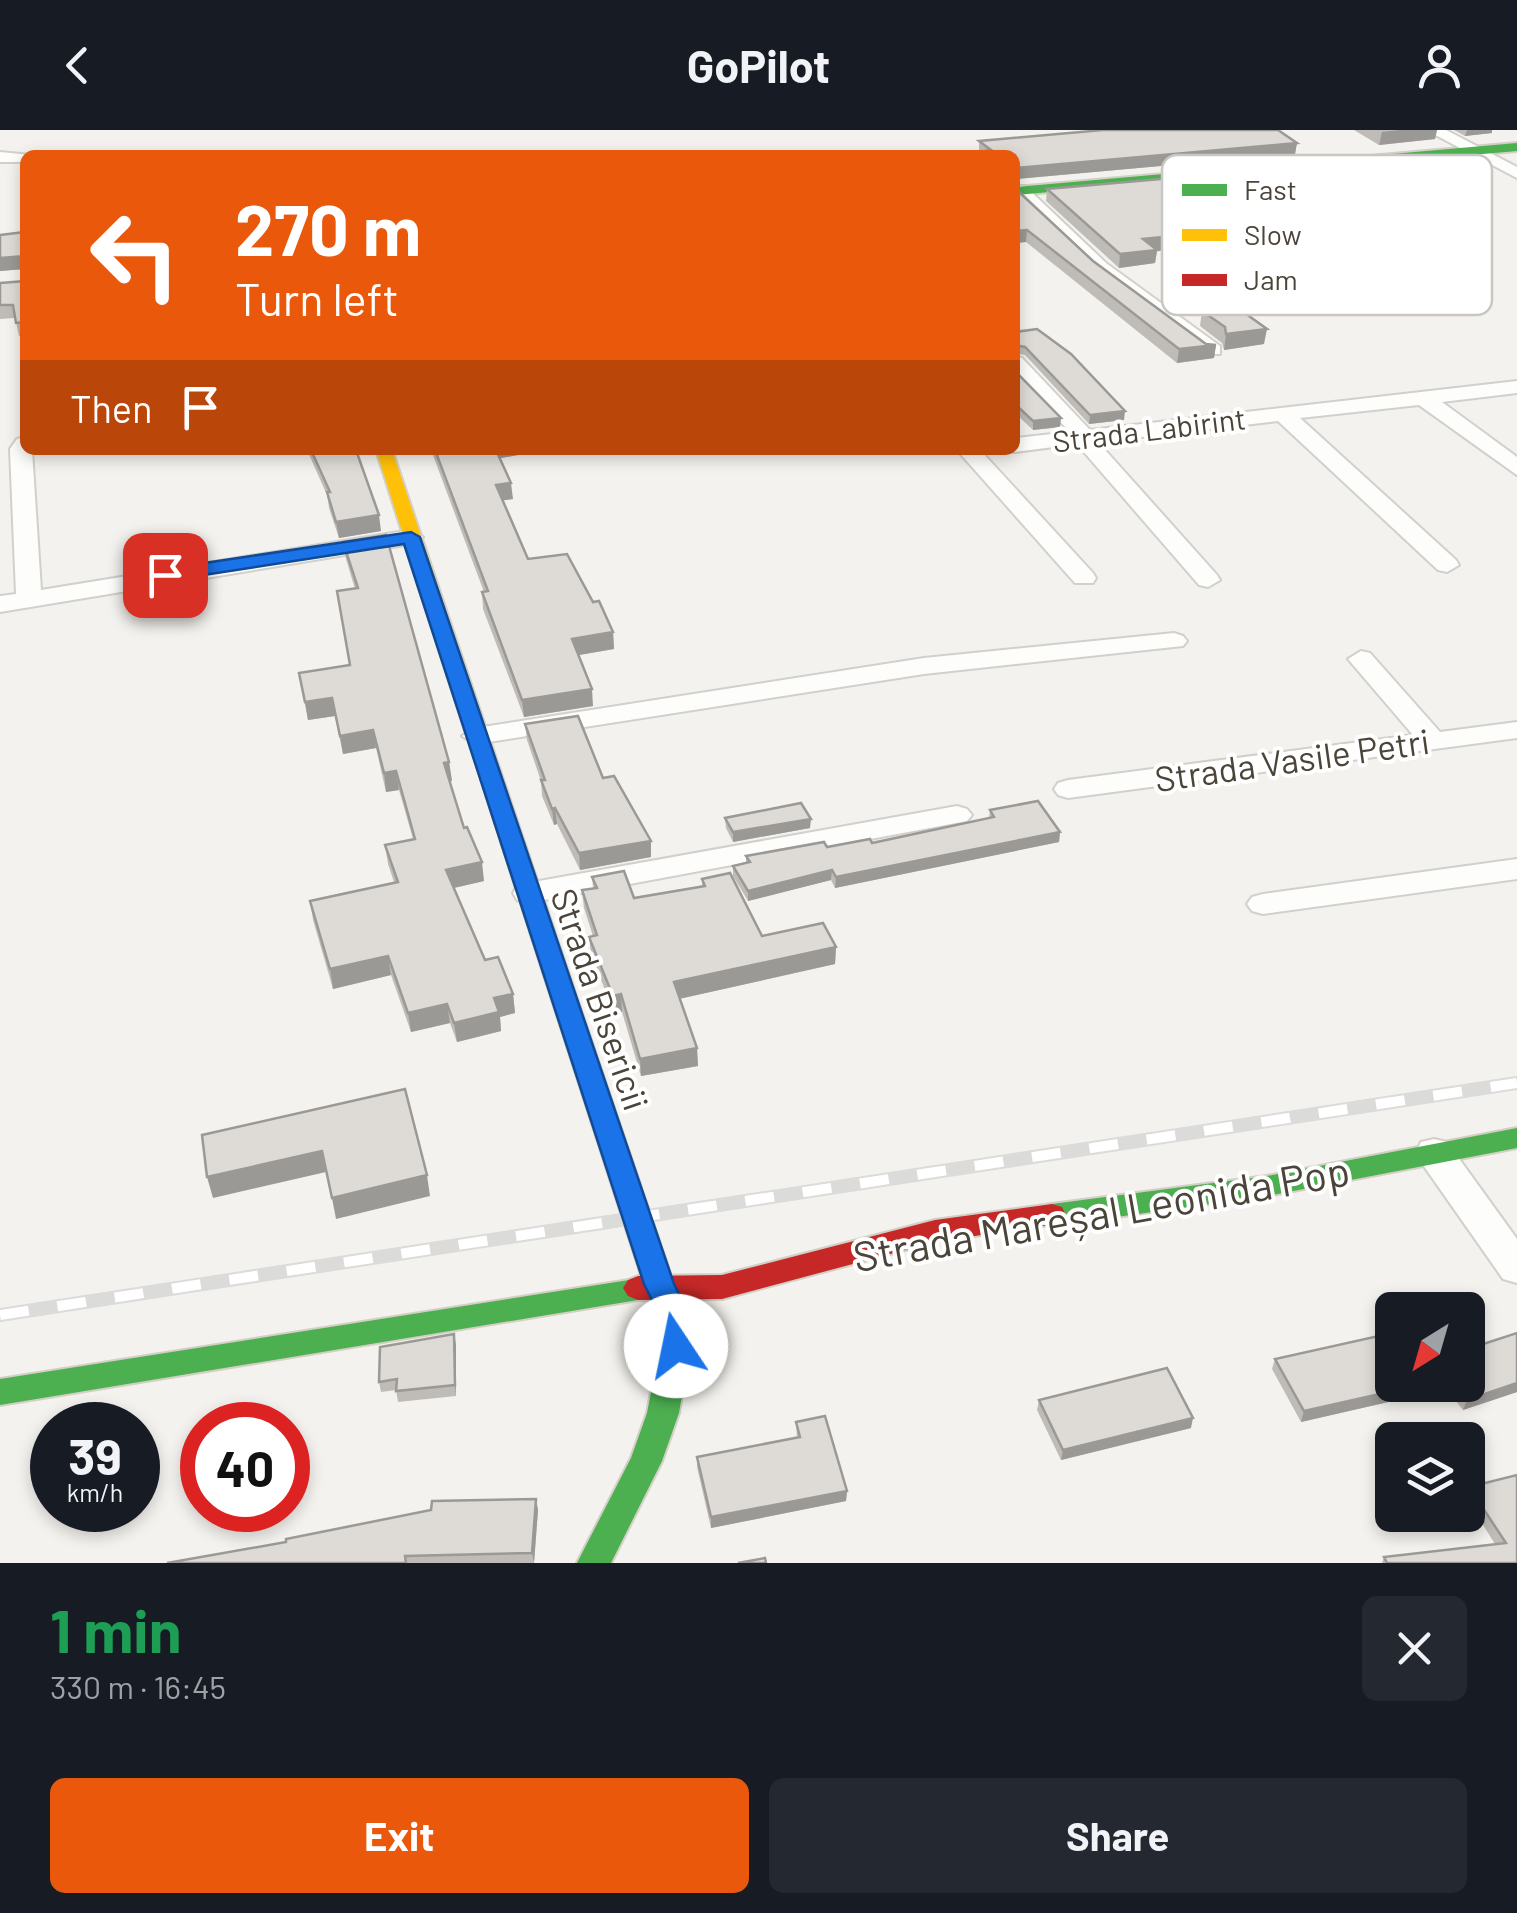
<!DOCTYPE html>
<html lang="en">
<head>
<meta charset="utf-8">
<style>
  body { margin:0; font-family:Barlow,sans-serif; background:#242831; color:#f1f3f6; height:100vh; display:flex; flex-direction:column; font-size:38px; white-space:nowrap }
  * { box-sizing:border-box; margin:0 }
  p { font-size:32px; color:#9ea1a6 }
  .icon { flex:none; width:55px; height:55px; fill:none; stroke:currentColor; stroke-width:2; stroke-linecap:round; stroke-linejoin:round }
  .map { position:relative; height:1433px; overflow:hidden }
  .sheet { display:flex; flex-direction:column; background:#171b24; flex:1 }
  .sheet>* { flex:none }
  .top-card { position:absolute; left:20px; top:20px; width:1000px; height:305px; border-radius:15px; box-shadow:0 5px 15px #0003; background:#ea580c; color:#fff; overflow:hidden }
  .needle { width:65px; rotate:217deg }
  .tools { position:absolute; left:1375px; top:1162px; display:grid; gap:20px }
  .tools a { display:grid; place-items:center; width:110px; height:110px; border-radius:15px; background:#171b24; box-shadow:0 5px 15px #0003; font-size:50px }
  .speed { position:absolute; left:30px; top:1272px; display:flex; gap:20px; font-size:50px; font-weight:700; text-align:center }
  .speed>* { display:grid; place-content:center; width:130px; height:130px; border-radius:50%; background:#171b24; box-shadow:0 5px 15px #0003; line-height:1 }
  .speed small { font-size:25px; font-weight:400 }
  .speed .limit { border:15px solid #d22; background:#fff; color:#111 }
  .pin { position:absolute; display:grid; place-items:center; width:85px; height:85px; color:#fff; margin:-42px; border-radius:20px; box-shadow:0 5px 15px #0006 }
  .me { position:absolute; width:110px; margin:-55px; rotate:349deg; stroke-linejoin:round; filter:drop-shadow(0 0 8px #0008) }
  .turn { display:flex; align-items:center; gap:35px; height:210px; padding:0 50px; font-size:45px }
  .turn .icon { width:130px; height:130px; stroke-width:2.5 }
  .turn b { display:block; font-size:70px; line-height:85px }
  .then { display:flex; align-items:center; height:95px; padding:0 50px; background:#0003; gap:20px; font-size:38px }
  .round { display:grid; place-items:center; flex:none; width:105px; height:105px; border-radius:15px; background:#242831 }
  .headline { display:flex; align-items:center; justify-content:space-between; height:170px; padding:0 50px }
  h1 { font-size:60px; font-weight:700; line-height:75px; color:#1e9e55 }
  .cta { display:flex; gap:20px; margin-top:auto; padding:20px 50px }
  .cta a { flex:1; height:115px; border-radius:15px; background:#ea580c; color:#fff; font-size:40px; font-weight:700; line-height:115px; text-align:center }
  .cta a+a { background:#242831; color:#f1f3f6 }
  header { display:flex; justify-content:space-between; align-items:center; height:130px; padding:0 50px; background:#171b24; font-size:45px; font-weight:700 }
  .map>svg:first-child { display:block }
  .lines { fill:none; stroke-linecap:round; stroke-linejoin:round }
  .street-casing { stroke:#d2d0cb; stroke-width:4 }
  .fast-casing { stroke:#d3cfc5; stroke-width:4 }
  .slow-casing { stroke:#d3cfc5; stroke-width:4 }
  .jam-casing { stroke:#d3cfc5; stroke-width:4 }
  .street { fill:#fdfdfc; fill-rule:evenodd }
  .fast { fill:#4caf50; fill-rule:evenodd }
  .slow { fill:#ffc107; fill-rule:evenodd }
  .jam { fill:#c62828; fill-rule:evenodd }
  .rail-casing { stroke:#dbdbda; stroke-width:14 }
  .rail { stroke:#fff; stroke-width:10; stroke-dasharray:29; stroke-linecap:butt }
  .wall { fill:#bfbcb8 }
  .shaded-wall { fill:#9b9996 }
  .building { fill:#dedbd6; stroke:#9b9996; stroke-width:2.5 }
  .route { fill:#1a73e8; stroke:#114b97; stroke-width:2.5 }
  .labels { text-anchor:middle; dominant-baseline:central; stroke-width:8; stroke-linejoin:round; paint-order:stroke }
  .far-street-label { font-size:30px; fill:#4b4439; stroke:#fff }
  .street-label { font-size:35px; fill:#4b4439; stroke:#fff }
  .near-street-label { font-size:42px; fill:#4b4439; stroke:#fff }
  .key { fill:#fff; stroke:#c9c7c4; stroke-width:2.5 }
  .key-label { font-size:28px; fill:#4b4439 }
</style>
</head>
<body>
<header><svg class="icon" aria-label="back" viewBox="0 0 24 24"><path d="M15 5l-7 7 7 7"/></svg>GoPilot<svg class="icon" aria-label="person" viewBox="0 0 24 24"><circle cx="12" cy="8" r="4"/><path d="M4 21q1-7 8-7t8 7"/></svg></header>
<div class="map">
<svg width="1517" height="1433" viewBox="0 0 1517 1433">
  <rect width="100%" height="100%" fill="#f4f2ee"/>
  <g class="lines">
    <g class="street-casing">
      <g id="street">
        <path d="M1426,0H1446L1517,37V48Z"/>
        <path d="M0,22L31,25H25L24,32H0Z"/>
        <path d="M1015,56H1025L1106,133L1220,216V224H1206L1094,141L1015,65Z"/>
        <path d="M1015,226L1022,228L1090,300L1517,251V263L1442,272L1517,327V345L1419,275L1300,288L1456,430L1459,435L1447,442L1438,440L1278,291L1098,312L1217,445L1220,450L1208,457L1199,455L1077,314L1015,322L1009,320H1015V308L1070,302L1015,244Z"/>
        <path d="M25,307V320H32L41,460L411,400L423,407L411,414L0,482V466L16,464L10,319L17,309Z"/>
        <path d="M957,320H980L1093,443L1096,448L1093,453H1075Z"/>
        <path d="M1174,503L1183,506L1187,511L1183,516L924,544L476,614L462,606L476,598L924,528Z"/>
        <path d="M1361,521L1370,523L1440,602L1517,592V608L1068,668L1058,665L1054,659L1058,653L1068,650L1413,605L1348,529Z"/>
        <path d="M957,676L967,679L972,685L967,691L528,773L517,770L513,763L517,756L528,753Z"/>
        <path d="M1517,729V749L1263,784L1252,781L1247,774L1252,767L1263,764Z"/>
        <path d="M1434,1009L1447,1012L1517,1109V1153L1503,1149L1421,1032L1416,1022L1421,1012Z"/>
      </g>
    </g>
    <g class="fast-casing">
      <g id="fast">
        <path d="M1517,13V21L1015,65V57Z"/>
        <path d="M535,772L547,780L674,1155L694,1194L679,1283L662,1331L611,1433H577L631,1328L647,1283L664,1194L649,1165L638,1170L0,1275V1249L642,1148L523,780Z"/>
        <path d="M1517,998V1018L1267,1066L1052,1096L1042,1093L1038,1085L1042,1077L1052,1074L1267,1046Z"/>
      </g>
    </g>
    <g class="slow-casing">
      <path id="slow" d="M376,320H392L547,780L543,785H527L523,780Z"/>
    </g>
    <g class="jam-casing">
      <path id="jam" d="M1052,1074L1062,1077L1066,1085L1062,1093L935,1112L722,1169L638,1170L628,1166L623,1158L628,1150L638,1146L722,1145L935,1090Z"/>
    </g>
    <use href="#street" class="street"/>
    <use href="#fast" class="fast"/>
    <use href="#slow" class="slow"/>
    <use href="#jam" class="jam"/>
    <g class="rail-casing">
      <path id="rail" d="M0,1185L1517,953"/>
    </g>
    <use href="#rail" class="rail"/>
  </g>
  <g class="wall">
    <path d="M1354,0H1437L1435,9L1379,15Z"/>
    <path d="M1454,0H1492V3L1465,6Z"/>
    <path d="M979,11L1297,13L1295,24L1015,49V25L979,22Z"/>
    <path d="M1047,59L1365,69L1361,80L1320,83L1318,94L1182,106L1180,118L1157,121L1155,133L1119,138L1046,71Z"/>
    <path d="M1015,61L1093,131L1206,214L1216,215L1214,228L1177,233L1026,112L1015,113Z"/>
    <path d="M25,102V206H19L15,188L0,189V153L25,151L24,139L0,141Z"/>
    <path d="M1202,181L1264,214L1224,220L1222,213L1200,196Z"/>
    <path d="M1015,202L1124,290L1089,294L1025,225L1015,223Z"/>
    <path d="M1015,241L1060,297L1033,300L1015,283Z"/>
    <path d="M307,320H356L381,401L339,408L329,378L327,365Z"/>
    <path d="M431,320H536V322L500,328L513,369L503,370L528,429L593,472L613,502L614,519L579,525L593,576L524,587L483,479L482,462H484Z"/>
    <path d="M343,412L449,632L452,651H449L464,698L484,751L454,758L485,830L513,864L515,883L500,887L501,901L457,912L450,893L411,902L391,845L333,859L313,790L310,771L394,752L388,734L385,715L413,709L399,660L386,662L376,618L343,624L335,586L308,590L299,543L350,535L355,459L346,429Z"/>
    <path d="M525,594L603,648L651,727L580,740L557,694L554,695L542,666L541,651L527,610Z"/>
    <path d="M990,680L1060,702L1059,712L835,758L831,750L748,771L733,746V736L746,732V726L872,713L989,688Z"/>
    <path d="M725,688L810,698L733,712L726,698Z"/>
    <path d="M592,747L634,768L702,756V749L762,806L836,817L835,834L679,869L697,918L698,936L641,946L622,882L614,883L591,824L589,807L593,806L584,778L582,760L593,758Z"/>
    <path d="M1517,1203V1262L1463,1280L1443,1255H1468Z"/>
    <path d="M454,1204L456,1215V1266L398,1272L396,1260L381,1262L379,1252Z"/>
    <path d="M1275,1229L1392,1255H1435L1432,1262L1301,1292L1272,1239Z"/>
    <path d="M1039,1270L1191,1298L1061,1330L1037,1280Z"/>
    <path d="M796,1292L847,1361L846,1371L711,1398L697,1337V1327L797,1308Z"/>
    <path d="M1517,1345V1433H1382L1384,1427L1495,1414L1468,1371V1362L1469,1357Z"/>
    <path d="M536,1369L538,1380L534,1433H167Z"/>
  </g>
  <g class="shaded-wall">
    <path d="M1400,0H1437L1435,9L1379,15L1382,2Z"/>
    <path d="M1467,0H1492V3L1465,6Z"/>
    <path d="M1297,13L1295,24L1015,49V38Z"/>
    <path d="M1367,57L1361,80L1320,83L1318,94L1182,106L1180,118L1157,121L1155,133L1119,138L1120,124L1168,94L1310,72L1353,58Z"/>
    <path d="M1027,100L1026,112L1015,113V101Z"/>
    <path d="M24,126L25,139L0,141V128Z"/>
    <path d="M1267,199L1264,214L1224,220L1226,204Z"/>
    <path d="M1216,215L1214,228L1177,233L1179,219Z"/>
    <path d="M1125,281L1124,290L1089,294L1090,285Z"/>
    <path d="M1061,288L1060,297L1033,300V291Z"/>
    <path d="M494,320H536V322L495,329Z"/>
    <path d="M511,353L513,369L498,371L496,355Z"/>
    <path d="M379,385L381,401L339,408L336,392Z"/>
    <path d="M613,502L614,519L573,526L572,509Z"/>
    <path d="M592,559L593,576L524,587L522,570Z"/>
    <path d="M332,568L335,586L308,590L305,572Z"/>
    <path d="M373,600L376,618L343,624L340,606Z"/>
    <path d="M449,632L452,651L446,652L444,633Z"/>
    <path d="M396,641L399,660L386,662L384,643Z"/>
    <path d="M555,678L557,694L554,695L552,679Z"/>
    <path d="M811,689L810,698L733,712V702Z"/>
    <path d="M1060,702L1059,712L835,758L836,747Z"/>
    <path d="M651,711V727L580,740L579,723Z"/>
    <path d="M482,732L484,751L449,759L446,740Z"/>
    <path d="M832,740L831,750L748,771V761Z"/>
    <path d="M836,817L835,834L674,870V852Z"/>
    <path d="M388,826L391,845L333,859L330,839Z"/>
    <path d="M513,864L515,883L500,887L501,901L457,912L454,893L494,868Z"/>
    <path d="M621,864L622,882L614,883L613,866Z"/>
    <path d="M447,874L450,893L411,902L408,883Z"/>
    <path d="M697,918L698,936L641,946L640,929Z"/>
    <path d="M322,1021L326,1042L213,1068L207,1047Z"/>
    <path d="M427,1045L430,1066L336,1089L332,1068Z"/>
    <path d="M454,1204L456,1215V1266L455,1255Z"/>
    <path d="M1517,1253V1262L1463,1280L1467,1270Z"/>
    <path d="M1420,1255H1435L1432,1262L1301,1292L1304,1281Z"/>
    <path d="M1193,1288L1191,1298L1061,1330L1063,1320Z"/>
    <path d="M847,1361L846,1371L711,1398V1387Z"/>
    <path d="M536,1369L538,1380L534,1433L532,1423Z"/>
  </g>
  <g class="building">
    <path d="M1103,0H1278L1297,13L1015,38V25H960L991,20L979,11Z"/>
    <path d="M1332,34L1367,57L1353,58L1364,67L1310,72L1321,81L1168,94L1182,105L1143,109L1157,120L1120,124L1047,59Z"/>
    <path d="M1015,61L1019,62L1093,131L1206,214L1216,215L1179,219L1027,100L1015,101Z"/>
    <path d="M25,102V192L16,193L13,175H0V153L25,151L24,126L0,128V105Z"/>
    <path d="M1235,176L1267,199L1226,204L1225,197L1202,181Z"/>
    <path d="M1037,199L1071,224L1125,281L1090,285L1025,217L1015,215V202Z"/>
    <path d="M1015,241L1061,288L1033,291L1015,274Z"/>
    <path d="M311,320H356L379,385L336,392L327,362H330Z"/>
    <path d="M435,320H496L511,353L496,355L528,429L567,424L593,472L599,471L613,502L572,509L592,559L522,570L482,462L488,461Z"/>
    <path d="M386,405L449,632L444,633L464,698L467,697L482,732L446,740L485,830L498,827L513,864L494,868L499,882L454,893L447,874L408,883L388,826L330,839L310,771L398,752L385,715L415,709L396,641L384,643L373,600L340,606L332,568L305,572L299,543L350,535L337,461L358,458L343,412Z"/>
    <path d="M578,586L603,648L614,646L651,711L579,723L555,678L552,679L541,650H545L525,594Z"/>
    <path d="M1038,671L1060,702L836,747L832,740L748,761L733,736L750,732L746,726L824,712L827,717L870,709L872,713L994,687L990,680Z"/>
    <path d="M801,673L811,689L733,702L725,688Z"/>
    <path d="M624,741L634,768L705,756L702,749L730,743L762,806L823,793L836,817L674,852L697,918L640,929L621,864L613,866L589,807L597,805L582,760L597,758L592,747Z"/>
    <path d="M405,959L427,1045L332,1068L322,1021L207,1047L202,1005Z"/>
    <path d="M1392,1203V1255H1420L1304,1281L1275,1229Z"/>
    <path d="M1517,1203V1253L1467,1270L1456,1255H1468V1219Z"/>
    <path d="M454,1204L455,1255L396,1261L397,1249L379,1252L380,1217Z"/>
    <path d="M1167,1238L1193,1288L1063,1320L1039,1270Z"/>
    <path d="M825,1286L847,1361L711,1387L697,1327L800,1307L796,1292Z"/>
    <path d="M1517,1345V1433H1387L1384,1427L1506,1413L1469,1357Z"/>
    <path d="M536,1369L532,1423L405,1426L406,1433H167L286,1412V1409L431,1380L432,1371Z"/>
    <path d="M765,1428L766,1433H738Z"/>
  </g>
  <path class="route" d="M411,402L420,407L674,1154L694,1194L686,1225L676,1229L665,1225L660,1216L664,1194L644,1154L404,414L165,451L156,445L165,439Z"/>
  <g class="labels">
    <g class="far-street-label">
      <text transform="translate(1149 299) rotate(-7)">Strada Labirint</text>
    </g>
    <g class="street-label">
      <text transform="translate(1292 629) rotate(-8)">Strada Vasile Petri</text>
      <text transform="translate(601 869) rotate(71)">Strada Bisericii</text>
    </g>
    <g class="near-street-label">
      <text transform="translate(1101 1082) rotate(-10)">Strada Mareșal Leonida Pop</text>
    </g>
  </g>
  <rect x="1162" y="25" width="330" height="160" rx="15" class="key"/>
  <rect x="1182" y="54" width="45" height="12" fill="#4caf50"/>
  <rect x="1182" y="99" width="45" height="12" fill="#ffc107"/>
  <rect x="1182" y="144" width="45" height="12" fill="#c62828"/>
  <g class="key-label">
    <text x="1244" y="70">Fast</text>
    <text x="1244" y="115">Slow</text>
    <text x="1244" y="160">Jam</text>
  </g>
</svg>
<div class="tools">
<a><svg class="needle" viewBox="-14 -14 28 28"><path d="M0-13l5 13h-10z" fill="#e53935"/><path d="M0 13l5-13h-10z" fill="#9ea1a6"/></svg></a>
<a><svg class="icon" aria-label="layers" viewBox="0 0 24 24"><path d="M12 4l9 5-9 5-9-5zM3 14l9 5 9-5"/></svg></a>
</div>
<div class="speed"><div>39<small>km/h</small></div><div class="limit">40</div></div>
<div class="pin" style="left:165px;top:445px;background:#d93025"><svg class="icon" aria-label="arrive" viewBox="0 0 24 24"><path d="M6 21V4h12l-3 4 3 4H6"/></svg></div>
<svg class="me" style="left:676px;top:1216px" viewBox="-20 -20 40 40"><circle r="19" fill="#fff"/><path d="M0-13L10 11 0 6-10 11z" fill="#1a73e8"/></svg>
<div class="top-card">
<div class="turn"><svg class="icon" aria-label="left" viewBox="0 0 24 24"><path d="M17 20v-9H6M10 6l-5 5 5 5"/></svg><div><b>270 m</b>Turn left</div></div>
<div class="then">Then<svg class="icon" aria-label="arrive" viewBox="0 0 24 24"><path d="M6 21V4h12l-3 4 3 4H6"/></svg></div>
</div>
</div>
<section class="sheet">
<div class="headline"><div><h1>1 min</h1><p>330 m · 16:45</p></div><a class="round"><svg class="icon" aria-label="close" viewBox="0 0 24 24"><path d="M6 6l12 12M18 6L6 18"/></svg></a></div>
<div class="cta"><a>Exit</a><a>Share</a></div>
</section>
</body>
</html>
